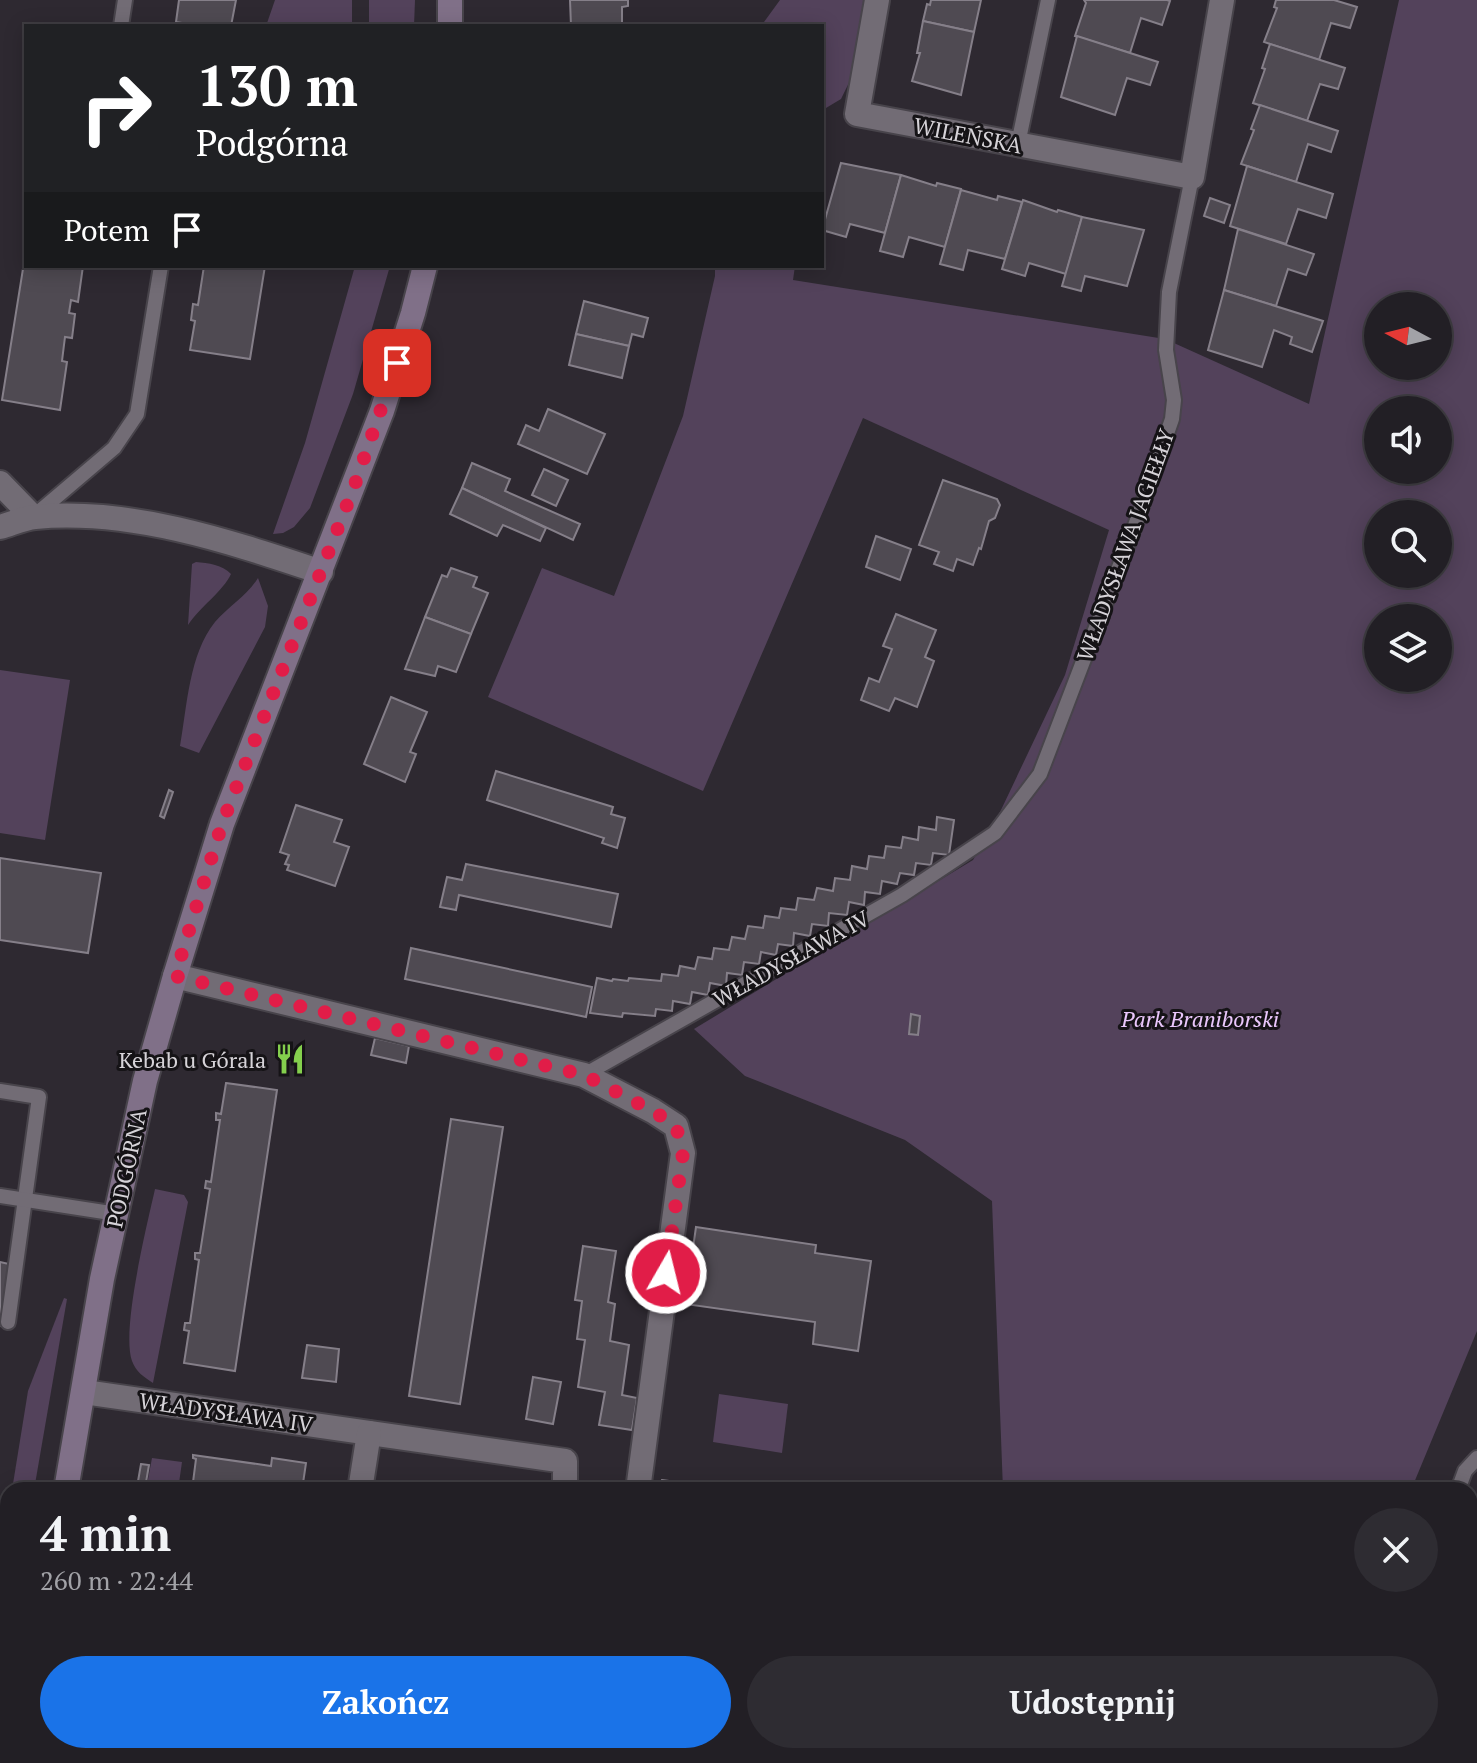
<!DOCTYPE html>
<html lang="pl">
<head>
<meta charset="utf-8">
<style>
  body { margin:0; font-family:"PT Serif",serif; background:#2e2c32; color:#f1f3f6; height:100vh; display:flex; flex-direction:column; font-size:30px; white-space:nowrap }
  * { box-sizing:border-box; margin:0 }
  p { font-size:26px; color:#a2a2a7 }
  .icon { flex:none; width:44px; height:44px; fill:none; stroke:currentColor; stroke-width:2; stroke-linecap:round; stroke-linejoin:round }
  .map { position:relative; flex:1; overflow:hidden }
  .drawer { position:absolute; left:0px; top:1482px; width:1478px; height:282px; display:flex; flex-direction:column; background:#221f25; border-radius:24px 24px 0 0; box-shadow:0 4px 20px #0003,0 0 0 2px #3f3d42 }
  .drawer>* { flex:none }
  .hud { position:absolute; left:24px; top:24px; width:800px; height:244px; border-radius:0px; box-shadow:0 4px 20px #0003,0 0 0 2px #3f3d42; background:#202124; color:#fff; overflow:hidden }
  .needle { width:52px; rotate:277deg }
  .buttons { position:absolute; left:1364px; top:292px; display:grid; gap:16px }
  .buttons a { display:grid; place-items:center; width:88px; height:88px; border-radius:50%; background:#221f25; box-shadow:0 4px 20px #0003,0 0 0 2px #3f3d42; font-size:40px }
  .pin { position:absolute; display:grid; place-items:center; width:68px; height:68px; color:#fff; margin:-34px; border-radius:16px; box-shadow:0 4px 12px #0006 }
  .me { position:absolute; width:88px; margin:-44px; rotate:8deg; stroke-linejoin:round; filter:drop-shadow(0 0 6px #0008) }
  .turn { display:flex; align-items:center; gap:28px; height:168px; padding:0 40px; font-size:36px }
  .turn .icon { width:104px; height:104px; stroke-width:2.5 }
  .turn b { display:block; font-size:56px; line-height:68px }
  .then { display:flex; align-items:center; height:76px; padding:0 40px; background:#0003; gap:16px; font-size:30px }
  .round { display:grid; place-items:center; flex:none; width:84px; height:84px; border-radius:42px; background:#2e2c32 }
  .head { display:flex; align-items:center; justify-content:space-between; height:136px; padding:0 40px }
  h1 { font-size:48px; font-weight:700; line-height:60px }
  .primary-button { display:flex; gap:16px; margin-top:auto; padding:16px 40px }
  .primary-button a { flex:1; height:92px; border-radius:48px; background:#1a73e8; color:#fff; font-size:32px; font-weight:700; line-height:92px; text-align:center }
  .primary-button a+a { background:#2e2c32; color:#f1f3f6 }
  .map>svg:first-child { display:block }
  .green { fill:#53425b; fill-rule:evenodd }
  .building { fill:#4f4a52; stroke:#857f89; stroke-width:2 }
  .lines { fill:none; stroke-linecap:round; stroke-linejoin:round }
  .lane-casing { stroke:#48444b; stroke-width:18 }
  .street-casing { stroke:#48444b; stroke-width:28 }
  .secondary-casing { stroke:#48444b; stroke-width:28 }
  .lane { stroke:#726c75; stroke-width:14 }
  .street { stroke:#726c75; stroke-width:24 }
  .secondary { stroke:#807088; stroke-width:24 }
  .route { stroke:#e11d48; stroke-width:14; stroke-dasharray:0 25.2 }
  .labels { text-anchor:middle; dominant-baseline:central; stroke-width:6; stroke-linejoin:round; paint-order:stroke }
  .street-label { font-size:22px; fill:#d6d3d8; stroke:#151316 }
  .park-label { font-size:22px; font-style:italic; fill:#eac7fc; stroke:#151316 }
  .poi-label { font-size:22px; fill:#d6d3d8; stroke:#151316; text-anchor:end }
</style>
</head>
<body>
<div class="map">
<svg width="1477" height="1763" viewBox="0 0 1477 1763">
  <rect width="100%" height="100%" fill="#2e2931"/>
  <g class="green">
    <path d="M275,0H352V26H266Z"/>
    <path d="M369,0H415L414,26H369Z"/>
    <path d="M780,0H872L868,44L841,99L826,108L822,129V26H761Z"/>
    <path d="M1399,0H1477V1331L1411,1490H1003L992,1201L905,1140L745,1076L694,1029L973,860L1001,810L1065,675L1109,530L863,418L703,791L488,697L542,568L614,596L683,416L715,276V266H795L793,280L1165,339L1309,404ZM1378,306H1438V366H1378ZM1378,410H1438V470H1378ZM1378,514H1438V574H1378ZM1378,618H1438V678H1378Z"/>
    <path d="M355,266H390L353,394L310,508L294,527L283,533L273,534L305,443Z"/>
    <path d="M196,562C208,563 223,565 231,574C224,590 199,608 188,625L192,564Z"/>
    <path d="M258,578L268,606L265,627L199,753L180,746C187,707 189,654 215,622C229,606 247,596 258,578Z"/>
    <path d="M0,670L70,680L45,840L0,833Z"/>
    <path d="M155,1189L184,1195L188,1202L153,1383C144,1377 136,1372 132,1361C121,1330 147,1225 155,1189Z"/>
    <path d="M64,1298L67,1299L34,1490H12L28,1391Z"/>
    <path d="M719,1394L788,1404L782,1453L713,1442Z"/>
    <path d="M152,1458L182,1462L178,1490H146Z"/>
    <path d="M8,1514V1641L0,1685V1564Z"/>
  </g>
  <g class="building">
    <path d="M179,0H236L231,26H200L176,22Z"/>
    <path d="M570,0H628V6L622,7V26H571Z"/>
    <path d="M931,0H981L974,32L923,21L927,4L930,5Z"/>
    <path d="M1084,0H1167L1170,1L1162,25L1141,18L1130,53L1075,36L1086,3Z"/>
    <path d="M1276,0H1334L1357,7L1350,28L1331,23L1319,60L1264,42L1277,8L1274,7Z"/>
    <path d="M923,21L974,32L961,95L912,81L920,53H917Z"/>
    <path d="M1077,36L1158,62L1150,85L1127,78L1115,115L1061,97Z"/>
    <path d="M1270,44L1345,68L1338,89L1320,84L1307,121L1253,103L1265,69L1262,68Z"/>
    <path d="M1260,105L1338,131L1331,152L1308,144L1296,182L1241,164L1254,130L1251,129Z"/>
    <path d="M841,163L901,175L885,233L850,224L846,237L822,230Z"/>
    <path d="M1247,166L1333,194L1326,218L1298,209L1286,244L1230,226Z"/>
    <path d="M901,175L936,186L937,183L961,189L945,247L909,237L903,257L880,251Z"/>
    <path d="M961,190L997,200L998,196L1022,202L1005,259L968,250L963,270L940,264Z"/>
    <path d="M1210,198L1230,205L1224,223L1204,216Z"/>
    <path d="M1023,200L1057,212L1058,210L1082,217L1066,274L1029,263L1025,276L1002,269Z"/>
    <path d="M1082,217L1144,230L1127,286L1085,276L1081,291L1062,286Z"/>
    <path d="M1238,229L1314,254L1306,275L1288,269L1276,306L1224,290Z"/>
    <path d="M26,250V266H83L78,302L71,300L69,313L75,314L72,338L65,337L62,361L67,362L60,410L2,400Z"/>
    <path d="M204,266H265L250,359L190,350L195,321L191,320L193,304L198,305Z"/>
    <path d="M1224,290L1323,321L1312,352L1290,344L1292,337L1274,330L1262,367L1208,350Z"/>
    <path d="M584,301L648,318L643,337L632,334L629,346L576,334Z"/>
    <path d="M576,334L629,346L622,378L569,365Z"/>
    <path d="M548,409L605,434L587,474L518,444L526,425L539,431Z"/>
    <path d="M472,463L510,479L505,491L580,524L573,540L462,488Z"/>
    <path d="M544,469L568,480L556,506L532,495Z"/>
    <path d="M943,480L997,499L1000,505L995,518L989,521L981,549L979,548L973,565L957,559L953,571L934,564L939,552L919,545Z"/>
    <path d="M462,488L546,528L540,541L503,525L497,536L450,514Z"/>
    <path d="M876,536L911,549L900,580L866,567Z"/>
    <path d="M451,568L477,577L473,587L488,593L471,634L425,617L442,575L447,577Z"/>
    <path d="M896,614L936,630L925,657L934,661L917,707L895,698L889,711L861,700L869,678L879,682L892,649L883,646Z"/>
    <path d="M425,617L471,634L456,672L438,666L435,676L405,669Z"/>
    <path d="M391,697L427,712L410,752L416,754L405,782L364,764Z"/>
    <path d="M496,771L613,807L611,814L625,818L617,848L602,843L604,838L487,800Z"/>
    <path d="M169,790L173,792L164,818L160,816Z"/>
    <path d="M296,805L342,820L334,842L349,847L335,886L287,870L289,865L285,864L289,855L280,852Z"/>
    <path d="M937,817L954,820L949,855L933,853L931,865L916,863L914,875L900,873L897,884L882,881L880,894L865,892L864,905L849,902L847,915L829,913L828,926L812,924L810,936L794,933L793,946L778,944L776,955L761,952L759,964L744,962L742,975L727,973L726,986L710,983L708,995L692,992L690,1004L673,1001L672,1011L656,1009L655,1016L623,1013L622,1017L590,1013L597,978L612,981L613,979L628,981L629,978L661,981L662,974L678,976L680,966L695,969L698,957L712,959L714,948L729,950L732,937L745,939L748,926L763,928L765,916L779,918L781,908L796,910L798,898L814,900L817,888L833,891L835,878L850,880L852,866L867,869L869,856L884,858L886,846L901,848L903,837L918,840L919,827L936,830Z"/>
    <path d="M0,858L101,873L88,953L0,940Z"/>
    <path d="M466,864L618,894L611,927L459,895L456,910L440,907L447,877L462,880Z"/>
    <path d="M411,948L592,987L586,1017L405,979Z"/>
    <path d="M911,1014L920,1016L918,1035L909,1034Z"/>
    <path d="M375,1038L409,1046L406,1063L371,1055Z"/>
    <path d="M226,1083L277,1090L235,1371L184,1363L189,1331L184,1330L185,1323H190L199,1260L195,1259V1253H200L210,1189L205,1188L206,1181L211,1182L220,1120H216V1113L221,1114Z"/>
    <path d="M451,1119L503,1127L460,1404L409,1396Z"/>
    <path d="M696,1227L816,1245L815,1253L871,1261L858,1351L813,1344L815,1322L685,1304Z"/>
    <path d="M583,1246L616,1251L608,1302L615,1304L610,1341L629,1345L622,1395L637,1398L632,1430L599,1425L605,1392L578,1387L585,1340L577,1339L582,1301L575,1300Z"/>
    <path d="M0,1262L9,1264L2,1326H0Z"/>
    <path d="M307,1345L339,1349L336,1382L302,1378Z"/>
    <path d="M533,1377L561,1382L553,1424L526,1419Z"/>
    <path d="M193,1455L271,1466L272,1458L306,1463L302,1490H192L196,1459L193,1458Z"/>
    <path d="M141,1464L149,1465L145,1488L137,1487Z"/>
    <path d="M662,1480L734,1490H660Z"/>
    <path d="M228,1756H280L279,1763H226Z"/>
    <path d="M669,1756H777L789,1758V1763H668Z"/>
  </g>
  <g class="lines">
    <g class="lane-casing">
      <g id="lane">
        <path d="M121,26L125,0"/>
        <path d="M1018,144L1048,0"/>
        <path d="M34,516L114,448L137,414L161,266"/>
        <path d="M584,1075L902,895L995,833L1040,774L1136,523L1172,419L1174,400L1166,350L1169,292L1192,177"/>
        <path d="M0,1091L39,1097L8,1322"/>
        <path d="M0,1196L117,1214"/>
        <path d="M1458,1490L1465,1471L1477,1458"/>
        <path d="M1443,1756L1448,1763"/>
      </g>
    </g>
    <g class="street-casing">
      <g id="street">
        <path d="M877,0L857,114L1192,177L1222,0"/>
        <path d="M0,483L33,517"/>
        <path d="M0,527C11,524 24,518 35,517C132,508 231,542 321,572"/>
        <path d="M175,976L584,1075L653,1111L676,1126L683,1153L638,1490"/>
        <path d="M84,1392L565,1461V1490"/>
        <path d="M360,1490L369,1433"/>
        <path d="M566,1756V1763"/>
        <path d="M633,1756V1763"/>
        <path d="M1145,1756V1763"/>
        <path d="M320,1763L321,1756"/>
      </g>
    </g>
    <g class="secondary-casing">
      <g id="secondary">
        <path d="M450,26V0"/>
        <path d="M66,1490L102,1279L145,1081L175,976L222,824L382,411L413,313L425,266"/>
        <path d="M20,1763L21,1756"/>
      </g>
    </g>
    <use href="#lane" class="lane"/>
    <use href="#street" class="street"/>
    <use href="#secondary" class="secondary"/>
  </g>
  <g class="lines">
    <path class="route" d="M397,363L354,487L222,824L175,976L584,1075L653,1111L676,1126L683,1153L666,1273"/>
  </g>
  <defs>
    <g id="restaurant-bare" transform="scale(2.4)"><path d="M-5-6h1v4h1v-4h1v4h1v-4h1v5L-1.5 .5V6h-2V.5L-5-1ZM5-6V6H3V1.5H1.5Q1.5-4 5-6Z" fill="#84cf4d" stroke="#151316" stroke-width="2.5" paint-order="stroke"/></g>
  </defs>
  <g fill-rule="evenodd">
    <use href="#restaurant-bare" x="290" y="1059"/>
  </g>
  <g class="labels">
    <g class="street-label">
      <text transform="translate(968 135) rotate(11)">WILEŃSKA</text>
      <text transform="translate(1125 545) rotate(-70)">WŁADYSŁAWA JAGIEŁŁY</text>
      <text transform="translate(791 958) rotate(-29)">WŁADYSŁAWA IV</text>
      <text transform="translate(126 1168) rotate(-78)">PODGÓRNA</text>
      <text transform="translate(226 1412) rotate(8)">WŁADYSŁAWA IV</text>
    </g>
    <g class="park-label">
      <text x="1200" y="1018">Park Braniborski</text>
    </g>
    <g class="poi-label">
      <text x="266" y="1059">Kebab u Górala</text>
    </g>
  </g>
</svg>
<div class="buttons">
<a><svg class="needle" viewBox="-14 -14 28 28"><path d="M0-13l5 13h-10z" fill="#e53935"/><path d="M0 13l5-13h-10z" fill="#a2a2a7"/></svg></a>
<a><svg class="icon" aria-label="sound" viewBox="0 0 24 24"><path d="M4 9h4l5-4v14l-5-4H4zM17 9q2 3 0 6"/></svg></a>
<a><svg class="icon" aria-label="search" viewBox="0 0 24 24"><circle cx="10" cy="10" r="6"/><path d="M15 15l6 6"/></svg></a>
<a><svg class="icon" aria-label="layers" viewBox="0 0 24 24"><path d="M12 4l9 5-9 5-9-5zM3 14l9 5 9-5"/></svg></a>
</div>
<div class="pin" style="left:397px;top:363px;background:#d93025"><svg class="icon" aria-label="arrive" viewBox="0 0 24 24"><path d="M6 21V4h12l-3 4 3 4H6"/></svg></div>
<svg class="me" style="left:666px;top:1273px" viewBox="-20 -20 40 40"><circle r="17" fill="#e11d48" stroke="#fff" stroke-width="3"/><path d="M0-11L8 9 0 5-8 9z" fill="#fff"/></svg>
<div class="hud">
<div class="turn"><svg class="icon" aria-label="right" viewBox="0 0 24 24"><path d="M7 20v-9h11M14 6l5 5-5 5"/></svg><div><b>130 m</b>Podgórna</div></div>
<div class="then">Potem<svg class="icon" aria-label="arrive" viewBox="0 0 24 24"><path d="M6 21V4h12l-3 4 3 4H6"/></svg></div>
</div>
<section class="drawer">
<div class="head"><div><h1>4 min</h1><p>260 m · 22:44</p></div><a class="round"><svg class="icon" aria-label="close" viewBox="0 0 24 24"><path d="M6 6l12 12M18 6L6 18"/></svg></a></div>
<div class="primary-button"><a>Zakończ</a><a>Udostępnij</a></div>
</section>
</div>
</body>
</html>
